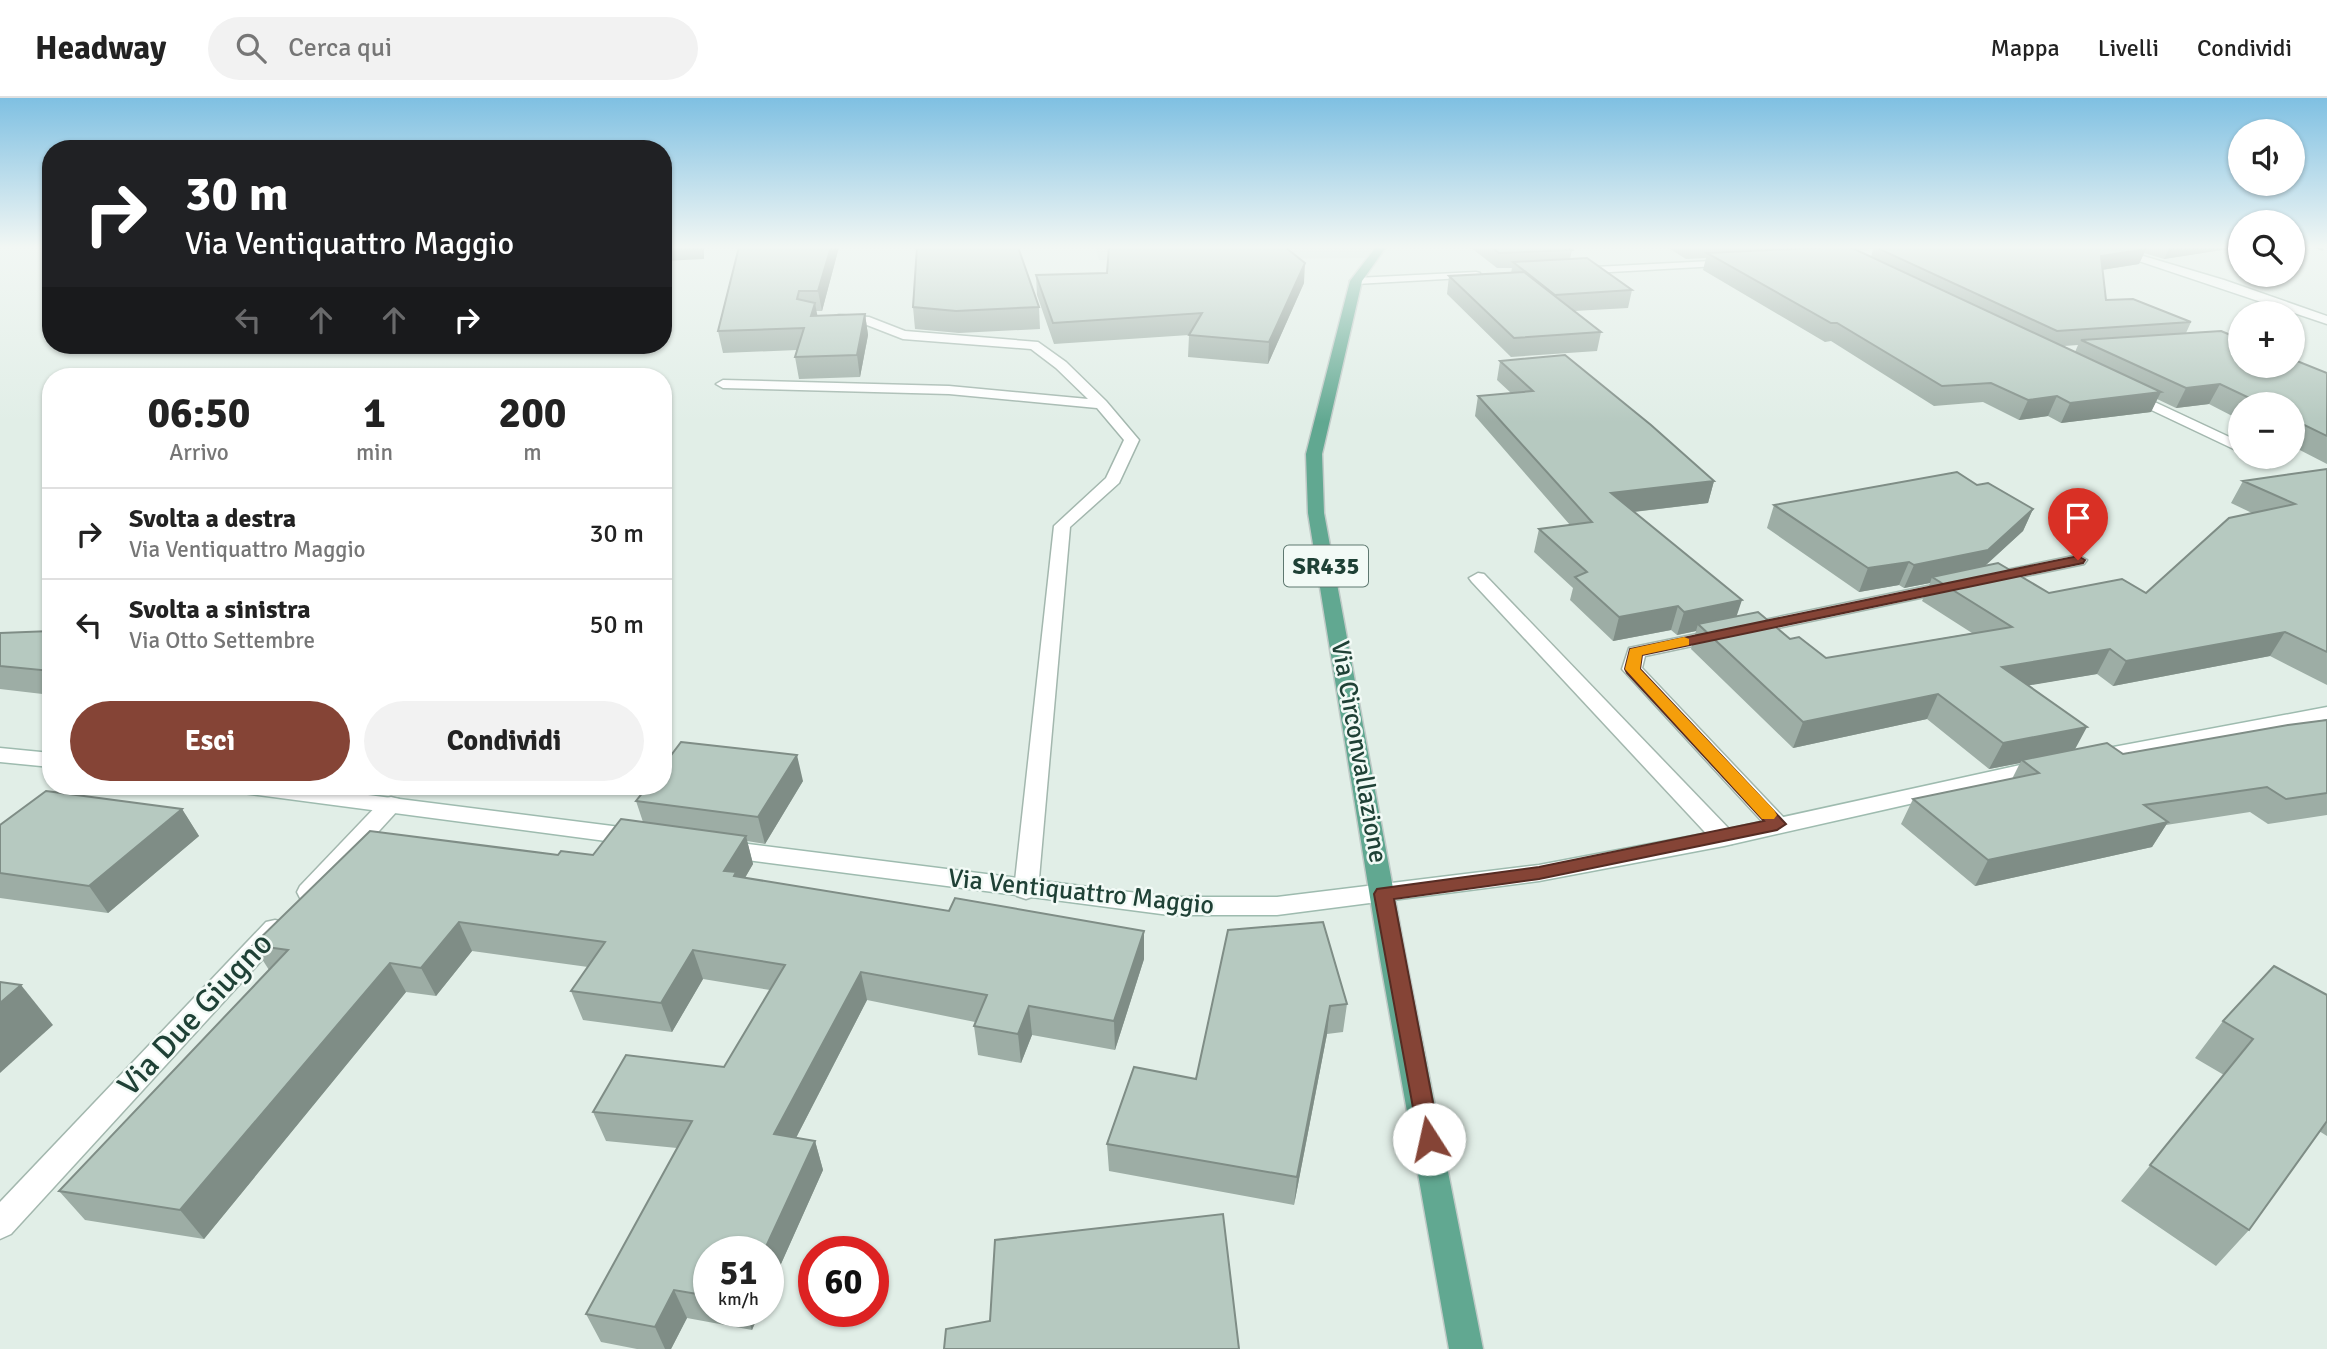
<!DOCTYPE html>
<html lang="it">
<head>
<meta charset="utf-8">
<style>
  body { margin:0; font-family:Signika,sans-serif; background:#f2f2f2; color:#222; height:100vh; display:flex; flex-direction:column; font-size:26px; white-space:nowrap }
  * { box-sizing:border-box; margin:0 }
  p { font-size:23px; color:#767676 }
  .icon { flex:none; width:38px; height:38px; fill:none; stroke:currentColor; stroke-width:2; stroke-linecap:round; stroke-linejoin:round }
  .map { position:relative; flex:1; overflow:hidden }
  .drawer { position:absolute; left:42px; top:270px; width:630px; height:427px; display:flex; flex-direction:column; background:#fff; border-radius:28px; box-shadow:0 2px 5px #0004 }
  .drawer>* { flex:none }
  .top-card { position:absolute; left:42px; top:42px; width:630px; height:214px; border-radius:28px; box-shadow:0 2px 5px #0004; background:#202124; color:#fff; overflow:hidden }
  .tools { position:absolute; left:2228px; top:21px; display:grid; gap:14px }
  .tools a { display:grid; place-items:center; width:77px; height:77px; border-radius:50%; background:#fff; box-shadow:0 2px 5px #0004; font-size:35px }
  .speed { position:absolute; left:693px; top:1138px; display:flex; gap:14px; font-size:35px; font-weight:700; text-align:center }
  .speed>* { display:grid; place-content:center; width:91px; height:91px; border-radius:50%; background:#fff; box-shadow:0 2px 5px #0004; line-height:1 }
  .speed small { font-size:18px; font-weight:400 }
  .speed .limit { border:10px solid #d22; background:#fff; color:#111 }
  .pin { position:absolute; display:grid; place-items:center; width:60px; height:60px; color:#fff; margin:-72px -30px; border-radius:50% 50% 50% 0; rotate:-45deg; box-shadow:0 0 7px #0007 }
  .pin .icon { rotate:45deg }
  .me { position:absolute; width:77px; margin:-38px; rotate:350deg; stroke-linejoin:round; filter:drop-shadow(0 0 5px #0008) }
  .turn { display:flex; align-items:center; gap:24px; height:147px; padding:0 28px; font-size:32px }
  .turn .icon { width:91px; height:91px; stroke-width:2.5 }
  .turn b { display:block; font-size:49px; line-height:60px }
  .lanes { display:flex; align-items:center; height:66px; padding:0 28px; background:#0003; justify-content:center; gap:35px; direction:ltr }
  .lanes .off { opacity:.35 }
  .eta { display:flex; justify-content:space-evenly; align-items:center; height:119px; text-align:center }
  .eta b { font-size:42px; font-weight:700; line-height:49px }
  .cta { display:flex; gap:14px; margin-top:auto; padding:14px 28px }
  .cta a { flex:1; height:80px; border-radius:42px; background:#854436; color:#fff; font-size:28px; font-weight:700; line-height:80px; text-align:center }
  .cta a+a { background:#f2f2f2; color:#222 }
  ul { padding:0; list-style:none }
  li { display:flex; align-items:center; gap:21px; height:91px; padding:0 28px; border-top:2px solid #e0e0e0 }
  li div { flex:1 }
  li b { display:block; font-size:26px }
  li em { font-style:normal }
  header { display:flex; align-items:center; gap:42px; box-sizing:border-box; height:98px; padding:0 35px; background:#fff; border-bottom:2px solid #e0e0e0 }
  header strong { font-size:33px }
  nav { display:flex; gap:38px; margin-inline-start:auto; font-size:24px }
  .search { width:490px; height:63px; background:#f2f2f2; display:flex; align-items:center; gap:18px; box-sizing:border-box; padding:0 24px; border-radius:38px; color:#767676; font-size:26px }
  .map>svg:first-child { display:block }
  .built { fill:#cfded6 }
  .lines { fill:none; stroke-linecap:round; stroke-linejoin:round }
  .lane-casing { stroke:#a3b7ae; stroke-width:3 }
  .street-casing { stroke:#a3b7ae; stroke-width:3 }
  .secondary-casing { stroke:#9ebbaf; stroke-width:3 }
  .primary-casing { stroke:#c0cac7; stroke-width:3 }
  .lane { fill:#fff; fill-rule:evenodd }
  .street { fill:#fff; fill-rule:evenodd }
  .secondary { fill:#fff; fill-rule:evenodd }
  .primary { fill:#61a891; fill-rule:evenodd }
  .rail { stroke:#5a7c71; stroke-width:2.5; stroke-dasharray:8 4.5; stroke-linecap:butt }
  .wall { fill:#9dada5; fill-rule:evenodd }
  .shaded-wall { fill:#7f8d86 }
  .building { fill:#b6c9c0; stroke:#7f8d86; stroke-width:2 }
  .route { fill:#854436; stroke:#562c23; stroke-width:2 }
  .slow { fill:#f59e0b }
  .labels { text-anchor:middle; dominant-baseline:central; stroke-width:5; stroke-linejoin:round; paint-order:stroke }
  .shield { fill:#f2faf6; stroke:#5e7870; stroke-width:2 }
  .shield-label { font-size:24px; font-weight:bold; fill:#1f4136 }
  .street-label { font-size:26px; fill:#1f4136; stroke:#f2faf6 }
  .near-street-label { font-size:32px; fill:#1f4136; stroke:#f2faf6 }
</style>
</head>
<body>
<header>
<strong>Headway</strong>
<div class="search"><svg class="icon" aria-label="search" viewBox="0 0 24 24"><circle cx="10" cy="10" r="6"/><path d="M15 15l6 6"/></svg>Cerca qui</div>
<nav><a>Mappa</a><a>Livelli</a><a>Condividi</a></nav>
</header>
<div class="map">
<svg width="2327" height="1251" viewBox="0 0 2327 1251">
  <rect width="100%" height="100%" fill="#e1eee7"/>
  <path class="built" d="M1095,149H1379L1373,160L1099,162Z"/>
  <g class="lines">
    <g class="lane-casing">
      <path id="lane" d="M1478,475L1484,476L1732,734L1736,740L1732,746H1716L1472,484L1469,480Z"/>
    </g>
    <g class="street-casing">
      <g id="street">
        <path d="M2097,149H2113L2224,182L2327,218V226Z"/>
        <path d="M1731,162L1736,165L1735,167L1575,176L1569,173L1575,170Z"/>
        <path d="M1476,174L1480,175V179L1356,186L1350,183L1356,180Z"/>
        <path d="M839,217L869,219L905,233L1038,244L1066,264L1106,303L1139,342L1119,385L1070,429L1038,792L1035,798L1026,801L1017,798L1014,792L1054,428L1106,380L1124,342L1097,310L949,296L723,290L716,286L723,282L949,288L1088,301L1056,270L1031,251L903,241L867,227L835,224V218Z"/>
        <path d="M2129,292L2240,344V354L2124,299L2122,296Z"/>
        <path d="M2250,359H2271L2278,364L2270,369Z"/>
        <path d="M2078,457L2087,462L2084,466L1987,486L1978,481L1987,476Z"/>
        <path d="M1952,483L1958,484L1961,488L1958,492L1645,558L1642,570L1785,721L1789,726L1785,731H1769L1622,571L1629,550Z"/>
        <path d="M391,699L399,701L402,706L399,711L318,800L309,803L300,800L297,794L300,788L383,701Z"/>
        <path d="M275,822L284,824L288,831L284,838L11,1136L0,1141V1104L266,824Z"/>
      </g>
    </g>
    <g class="secondary-casing">
      <g id="secondary">
        <path d="M2327,609V621L2092,667L2081,660L2092,653Z"/>
        <path d="M0,650L51,655V669L0,664Z"/>
        <path d="M2043,662L2051,664L2054,669L2051,674L1724,748L1539,783L1277,817H1169L724,759L716,757L712,751L716,745L724,743L1169,799H1277L1539,767L1724,732Z"/>
        <path d="M232,688H297L636,731L644,733L648,739L644,745L636,747L243,695L235,693Z"/>
      </g>
    </g>
    <g class="primary-casing">
      <path id="primary" d="M1376,149H1386L1362,183L1322,356L1324,415L1406,861L1483,1251H1449L1380,861L1308,415L1306,356L1350,183Z"/>
    </g>
    <use href="#lane" class="lane"/>
    <use href="#street" class="street"/>
    <use href="#secondary" class="secondary"/>
    <use href="#primary" class="primary"/>
    <path class="rail" d="M2316,149L2327,153"/>
  </g>
  <g class="wall">
    <path d="M739,149H839L822,213H816L817,218L865,216L868,237L860,279L799,281L795,259L797,252L723,255L718,233Z"/>
    <path d="M1109,149H1291L1288,151L1304,185L1268,266L1188,259L1189,237L1054,246L1037,197L1036,177L1107,175Z"/>
    <path d="M1470,149H1568L1572,152L1570,161L1632,192L1628,210L1574,213L1601,234L1597,253L1511,259L1447,196L1449,178L1511,175L1512,170H1497Z"/>
    <path d="M1667,149H2229L2228,151L2164,161L2144,155L2139,166L2102,172L2106,202L2191,224L2186,235L2327,275V366L2292,348V306H2240V322L2209,306L2176,310L2157,301L2151,314L2061,325L2048,318L2019,322L1983,304L1934,308L1831,243L1825,244L1703,172L1706,160L1686,161ZM1873,151L1871,159L1857,152ZM2078,247L2075,254L2064,248Z"/>
    <path d="M913,209H1039L1040,231L959,235L915,231Z"/>
    <path d="M1500,263L1714,383L1708,405L1634,414L1736,519L1790,541L1826,560L1972,535L1922,503L1930,485L1904,490L1899,487L1859,494L1767,430L1774,407L1977,387L2033,411L2023,433L1985,468L2049,495H2146L2252,415L2231,405L2243,383L2327,371V587L2270,558L2113,588L2097,576L2029,587L2075,651L2123,656L2327,622V717L2268,726L2250,714L2166,727L2152,749L1975,788L1901,726L1913,701L2012,681L2020,665L1989,671L1927,621L1793,650L1691,551L1696,533L1677,537L1671,532L1613,543L1570,502L1573,490L1534,454L1539,431L1570,427L1475,318L1478,298L1511,295L1497,282Z"/>
    <path d="M51,533V597L0,591V535Z"/>
    <path d="M803,683L765,746L747,743L753,766L745,780L949,813L1144,833V861L1115,952L1032,937L1021,965L978,957L974,928L975,924L867,902L796,1040L815,1043L823,1072L768,1195V1153H709V1213H760L752,1232L687,1220L671,1251H637L601,1244L586,1216L677,1050L606,1043L593,1014L724,969L770,892L703,881L672,934L583,922L571,893L588,869L472,853L436,898L406,894L204,1141L85,1122L59,1093L269,872L253,847L558,757H593L643,724L636,703Z"/>
    <path d="M182,711L199,738L108,815L0,800V727Z"/>
    <path d="M1228,832L1347,906L1343,934L1327,936L1294,1107L1109,1073L1107,1046L1196,981Z"/>
    <path d="M2327,897V1038L2319,1033L2249,1132L2216,1168L2121,1103L2224,977L2195,960L2223,923Z"/>
  </g>
  <g class="shaded-wall">
    <path d="M663,149H704V161L663,163Z"/>
    <path d="M831,149H839L822,213L818,193Z"/>
    <path d="M2170,149H2229L2228,151L2164,161Z"/>
    <path d="M2146,151L2139,166L2094,173L2101,158Z"/>
    <path d="M1305,165L1304,185L1268,266L1269,244Z"/>
    <path d="M815,205L819,226L811,218Z"/>
    <path d="M865,216L868,237L860,279L857,257Z"/>
    <path d="M2220,286L2209,306L2176,310L2186,290Z"/>
    <path d="M2161,294L2151,314L2061,325L2070,305Z"/>
    <path d="M2057,298L2048,318L2019,322L2028,302Z"/>
    <path d="M1714,383L1708,405L1606,417L1611,395Z"/>
    <path d="M2033,411L2023,433L1977,475L1932,479L1930,485L1904,490L1914,467Z"/>
    <path d="M1909,464L1899,487L1859,494L1868,470Z"/>
    <path d="M1742,502L1734,526H1698L1696,533L1677,537L1684,514Z"/>
    <path d="M1678,508L1671,532L1613,543L1619,519Z"/>
    <path d="M2285,534L2270,558L2113,588L2126,563Z"/>
    <path d="M2110,551L2097,576L1990,594L2002,569Z"/>
    <path d="M1938,596L1927,621L1793,650L1803,624Z"/>
    <path d="M2087,629L2073,655L2022,662L2020,665L1989,671L2003,645Z"/>
    <path d="M797,657L803,683L765,746L758,719Z"/>
    <path d="M182,711L199,738L108,815L89,788Z"/>
    <path d="M2168,724L2152,749L1975,788L1988,762Z"/>
    <path d="M746,738L753,766L740,788L724,773Z"/>
    <path d="M459,824L472,853L436,898L421,870Z"/>
    <path d="M1144,833V861L1115,952L1114,923Z"/>
    <path d="M693,852L703,881L672,934L661,905Z"/>
    <path d="M390,865L406,894L204,1141L180,1112Z"/>
    <path d="M861,874L867,902L783,1065L774,1036Z"/>
    <path d="M21,887L53,927L0,975V905Z"/>
    <path d="M1029,908L1032,937L1021,965L1018,936Z"/>
    <path d="M1330,908L1327,936L1294,1107L1297,1079Z"/>
    <path d="M815,1043L823,1072L768,1195V1153H764Z"/>
    <path d="M674,1192L687,1220L671,1251H665L655,1229Z"/>
    <path d="M745,1213H760L752,1232Z"/>
  </g>
  <g class="building">
    <path d="M739,149H831L818,193H799L797,201L815,205L811,218L865,216L857,257L795,259L804,230L718,233Z"/>
    <path d="M917,149H1018L1039,209L956,213L913,209Z"/>
    <path d="M1109,149H1285L1305,165L1269,244L1189,237L1202,215L1053,225L1036,177L1107,175Z"/>
    <path d="M1491,149H1568L1572,152L1499,155Z"/>
    <path d="M1835,149H1850L2161,294L2070,305L2057,298L2028,302L1991,285L1942,288L1837,225H1831L1707,155Z"/>
    <path d="M1875,149H2139L2146,151L2101,158L2106,202L2133,201L2191,224L2057,233Z"/>
    <path d="M1587,160L1632,192L1555,197L1513,164Z"/>
    <path d="M1524,174L1601,234L1514,240L1449,178Z"/>
    <path d="M2221,233L2240,241V268H2292V261L2327,275V338L2292,321V306H2262L2220,286L2186,290L2081,242Z"/>
    <path d="M1565,257L1651,327L1714,383L1611,395L1742,502L1684,514L1678,508L1619,519L1575,479L1587,474L1539,431L1592,424L1478,298L1533,293L1500,263Z"/>
    <path d="M2327,371V554L2285,534L2126,563L2110,551L2002,569L2087,629L2003,645L1938,596L1803,624L1698,526L1758,514L1790,541L1799,539L1826,560L2012,529L1932,479L1998,465L2049,495L2122,481L2146,495L2229,420L2295,406L2243,383Z"/>
    <path d="M1957,374L1977,387L1988,385L2033,411L1988,452L1914,467L1909,464L1868,470L1774,407Z"/>
    <path d="M51,533V573L0,568V535Z"/>
    <path d="M2327,622V695L2286,701L2267,689L2144,707L2168,724L1988,762L1913,701L2039,675L2022,662L2107,645L2123,656L2288,627Z"/>
    <path d="M681,644L797,657L758,719L636,703L648,688H663V668Z"/>
    <path d="M46,693L182,711L89,788L0,775V727Z"/>
    <path d="M621,721L746,738L724,773L736,774L734,778L949,813L955,800L1144,833L1114,923L1029,908L1018,936L974,928L987,897L861,874L774,1036L815,1043L764,1153H709V1198L674,1192L655,1229L586,1216L692,1023L593,1014L626,957L724,969L785,867L693,852L661,905L571,893L605,844L459,824L421,870L390,865L180,1112L59,1093L288,852L253,847L370,733L558,757L561,753L593,757Z"/>
    <path d="M1323,824L1347,906L1330,908L1297,1079L1107,1046L1134,969L1196,981L1228,832Z"/>
    <path d="M2274,868L2327,897V1023L2249,1132L2150,1067L2253,941L2223,923Z"/>
    <path d="M0,884L21,887L0,905Z"/>
    <path d="M1223,1116L1239,1251H944L946,1231L990,1223L995,1142Z"/>
  </g>
  <linearGradient id="sky" x2="0" y2="1"><stop stop-color="#7fc0e2"/><stop offset="0.46" stop-color="#f2f7f4"/><stop offset="1" stop-color="#f2f7f4" stop-opacity="0"/></linearGradient>
  <rect width="2327" height="324" fill="url(#sky)"/>
  <path class="route" d="M2078,458L2085,462L2083,465L1642,557L1640,571L1786,726L1777,732L1539,781L1394,801L1440,1041L1437,1048L1429,1051L1420,1048L1374,796L1377,791L1539,769L1764,723L1627,575L1625,571L1630,551Z"/>
  <path class="slow" d="M1684,539L1689,541V547L1642,557L1640,571L1774,712L1777,717L1774,721H1762L1625,571L1630,551Z"/>
  <g class="labels">
    <rect class="shield" x="1284" y="447.5" width="84" height="41" rx="5"/>
    <g class="shield-label">
      <text x="1326" y="468">SR435</text>
    </g>
    <g class="street-label">
      <text transform="translate(1359 654) rotate(80)">Via Circonvallazione</text>
      <text transform="translate(1081 794) rotate(6)">Via Ventiquattro Maggio</text>
    </g>
    <g class="near-street-label">
      <text transform="translate(195 916) rotate(-47)">Via Due Giugno</text>
    </g>
  </g>
</svg>
<div class="tools">
<a><svg class="icon" aria-label="sound" viewBox="0 0 24 24"><path d="M4 9h4l5-4v14l-5-4H4zM17 9q2 3 0 6"/></svg></a>
<a><svg class="icon" aria-label="search" viewBox="0 0 24 24"><circle cx="10" cy="10" r="6"/><path d="M15 15l6 6"/></svg></a>
<a>+</a>
<a>−</a>
</div>
<div class="speed"><div>51<small>km/h</small></div><div class="limit">60</div></div>
<div class="pin" style="left:2078px;top:462px;background:#d93025"><svg class="icon" aria-label="arrive" viewBox="0 0 24 24"><path d="M6 21V4h12l-3 4 3 4H6"/></svg></div>
<svg class="me" style="left:1429px;top:1041px" viewBox="-20 -20 40 40"><circle r="19" fill="#fff"/><path d="M0-13L10 11 0 6-10 11z" fill="#854436"/></svg>
<div class="top-card">
<div class="turn"><svg class="icon" aria-label="right" viewBox="0 0 24 24"><path d="M7 20v-9h11M14 6l5 5-5 5"/></svg><div><b>30 m</b>Via Ventiquattro Maggio</div></div>
<div class="lanes"><svg class="icon off" aria-label="left" viewBox="0 0 24 24"><path d="M17 20v-9H6M10 6l-5 5 5 5"/></svg><svg class="icon off" aria-label="ahead" viewBox="0 0 24 24"><path d="M12 20V5M6 11l6-6 6 6"/></svg><svg class="icon off" aria-label="ahead" viewBox="0 0 24 24"><path d="M12 20V5M6 11l6-6 6 6"/></svg><svg class="icon" aria-label="right" viewBox="0 0 24 24"><path d="M7 20v-9h11M14 6l5 5-5 5"/></svg></div>
</div>
<section class="drawer">
<div class="eta">
<div><b>06:50</b><p>Arrivo</p></div>
<div><b>1</b><p>min</p></div>
<div><b>200</b><p>m</p></div>
</div>
<ul>
<li><svg class="icon" aria-label="right" viewBox="0 0 24 24"><path d="M7 20v-9h11M14 6l5 5-5 5"/></svg><div><b>Svolta a destra</b><p>Via Ventiquattro Maggio</p></div><em>30 m</em></li>
<li><svg class="icon" aria-label="left" viewBox="0 0 24 24"><path d="M17 20v-9H6M10 6l-5 5 5 5"/></svg><div><b>Svolta a sinistra</b><p>Via Otto Settembre</p></div><em>50 m</em></li>
</ul>
<div class="cta"><a>Esci</a><a>Condividi</a></div>
</section>
</div>
</body>
</html>
